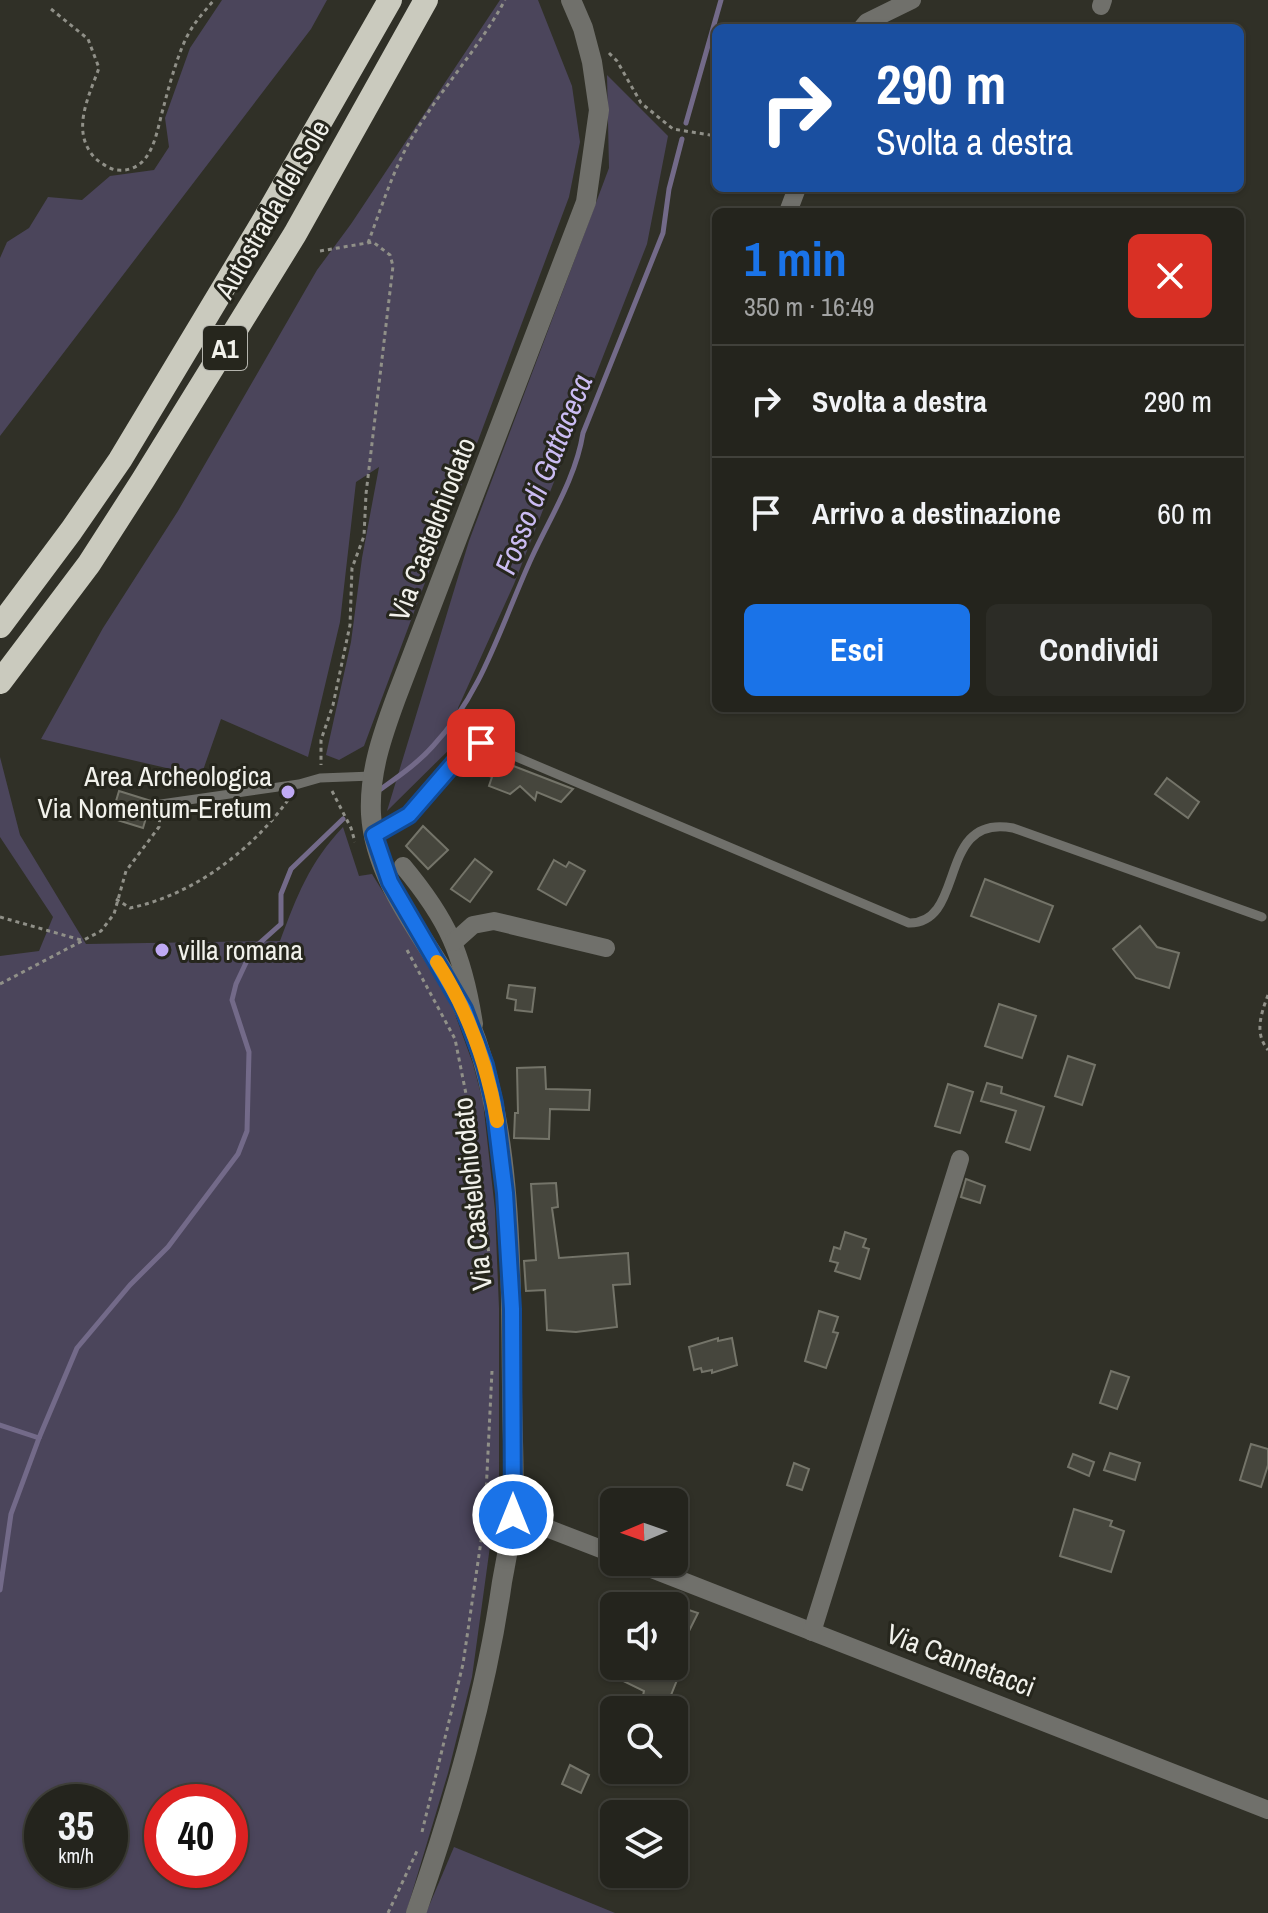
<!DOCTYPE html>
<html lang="it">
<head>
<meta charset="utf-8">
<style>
  body { margin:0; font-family:"Archivo Narrow",sans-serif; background:#2c2c26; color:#f1f3f6; height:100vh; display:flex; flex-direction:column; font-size:30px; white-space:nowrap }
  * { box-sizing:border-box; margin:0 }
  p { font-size:26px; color:#a3a4a4 }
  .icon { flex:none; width:44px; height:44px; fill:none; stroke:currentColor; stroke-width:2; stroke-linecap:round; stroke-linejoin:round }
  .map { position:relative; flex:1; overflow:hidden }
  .side { position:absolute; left:712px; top:208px; width:532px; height:504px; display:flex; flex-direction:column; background:#24241d; border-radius:12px; box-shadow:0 2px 6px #0004,0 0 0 2px #41413b }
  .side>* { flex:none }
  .top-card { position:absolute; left:712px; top:24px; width:532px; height:168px; border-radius:12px; box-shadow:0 2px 6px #0004,0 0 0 2px #41413b; background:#1a4fa0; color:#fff; overflow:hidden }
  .needle { width:52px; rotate:268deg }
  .buttons { position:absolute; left:600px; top:1488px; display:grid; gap:16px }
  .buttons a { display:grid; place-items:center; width:88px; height:88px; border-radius:12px; background:#24241d; box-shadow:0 2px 6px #0004,0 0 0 2px #41413b; font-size:40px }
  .speed { position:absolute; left:24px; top:1784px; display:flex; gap:16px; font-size:40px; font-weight:700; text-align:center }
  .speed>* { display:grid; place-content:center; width:104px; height:104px; border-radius:50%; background:#24241d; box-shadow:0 2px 6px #0004,0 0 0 2px #41413b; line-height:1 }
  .speed small { font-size:20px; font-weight:400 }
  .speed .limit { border:12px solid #d22; background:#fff; color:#111 }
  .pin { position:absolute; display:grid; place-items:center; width:68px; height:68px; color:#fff; margin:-34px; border-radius:16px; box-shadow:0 4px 12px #0006 }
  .me { position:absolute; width:88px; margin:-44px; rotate:0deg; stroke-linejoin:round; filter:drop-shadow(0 0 6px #0008) }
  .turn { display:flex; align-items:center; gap:28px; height:168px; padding:0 32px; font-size:36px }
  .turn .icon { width:104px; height:104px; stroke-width:2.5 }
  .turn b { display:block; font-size:56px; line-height:68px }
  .round { display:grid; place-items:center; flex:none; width:84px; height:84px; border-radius:12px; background:#2c2c26 }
  .summary { display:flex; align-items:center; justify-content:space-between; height:136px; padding:0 32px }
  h1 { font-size:48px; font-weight:700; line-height:60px; color:#1a73e8 }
  .button { display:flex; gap:16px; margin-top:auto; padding:16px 32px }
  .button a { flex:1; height:92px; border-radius:12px; background:#1a73e8; color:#fff; font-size:32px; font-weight:700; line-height:92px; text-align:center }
  .button a+a { background:#2c2c26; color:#f1f3f6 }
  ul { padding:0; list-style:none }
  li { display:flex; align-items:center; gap:24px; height:112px; padding:0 32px; border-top:2px solid #41413b }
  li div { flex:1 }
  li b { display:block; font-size:30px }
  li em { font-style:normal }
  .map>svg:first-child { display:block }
  .green { fill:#4b455b; fill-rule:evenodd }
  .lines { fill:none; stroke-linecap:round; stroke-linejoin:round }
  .stream { stroke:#736a89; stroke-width:5 }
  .building { fill:#46463d; stroke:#747469; stroke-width:2 }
  .path { stroke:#909088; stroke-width:3; stroke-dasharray:4 4; stroke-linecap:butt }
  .service { stroke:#70706b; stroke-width:9 }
  .minor { stroke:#70706b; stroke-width:18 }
  .tertiary { stroke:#70706b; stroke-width:20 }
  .motorway { stroke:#cacabe; stroke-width:24 }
  .route-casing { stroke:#114b97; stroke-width:20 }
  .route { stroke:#1a73e8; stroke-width:14 }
  .slow { stroke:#f59e0b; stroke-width:14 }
  .poi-dot { fill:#bfa9f4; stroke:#26261d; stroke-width:3 }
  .labels { text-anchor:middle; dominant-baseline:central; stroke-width:6; stroke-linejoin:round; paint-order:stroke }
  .shield { fill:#26261d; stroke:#b4b4ad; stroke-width:2 }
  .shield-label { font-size:26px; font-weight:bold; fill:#f1f1eb }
  .street-label { font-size:28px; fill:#f1f1eb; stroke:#26261d }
  .poi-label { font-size:28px; fill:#f1f1eb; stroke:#26261d; text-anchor:end }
  .water-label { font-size:30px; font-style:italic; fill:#cbbcf3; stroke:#26261d }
</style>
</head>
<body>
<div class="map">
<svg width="1268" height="1913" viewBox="0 0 1268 1913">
  <rect width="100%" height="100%" fill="#303027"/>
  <g class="green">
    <path d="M222,0H327L311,29L0,436V258L7,242L29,228L48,197L82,200L110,176L154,170L169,147L165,118L190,48Z"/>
    <path d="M500,0H538L572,86L580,142L569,197L364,746L339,760L326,755L351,642L362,558L379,467L356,482L340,622L308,757L221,719L201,776L41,739L103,628L178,511L317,270L351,224Z"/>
    <path d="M607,75L668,136L647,244L514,584L458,708L465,734L387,811L469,541L609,168Z"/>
    <path d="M0,757L20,835L86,944L280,941C297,896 309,863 343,827L359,876L372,874L451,1003L473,1064L483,1102L495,1210L499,1308V1481L472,1677L448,1773L406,1913H0V956L39,951L53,917L0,837ZM42,1802H110V1870H42ZM162,1802H230V1870H162Z"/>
    <path d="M454,1847L598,1906L615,1913H426Z"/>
  </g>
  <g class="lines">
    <g class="stream">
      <path d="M686,123L721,0"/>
      <path d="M381,789C399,776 418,763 433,746C483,693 502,622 532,557C551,516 576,477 583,433L663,233L669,189L682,139"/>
      <path d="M0,1425L39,1438"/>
      <path d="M0,1590L11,1514L39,1438L77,1348L130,1285L168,1247L238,1154L247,1131L249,1052L232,1000L236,984L252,950L281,924V894L291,869L343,819"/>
    </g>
  </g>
  <g class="building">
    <path d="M480,755L490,757L573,789L561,802L537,792L535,800L520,786L510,794L489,786L492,777L474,770Z"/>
    <path d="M1167,778L1199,802L1188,818L1155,794Z"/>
    <path d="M119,791L151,801L143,828L111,818Z"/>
    <path d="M423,826L448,850L428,869L406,846Z"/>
    <path d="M475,859L492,872L470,902L451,889Z"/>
    <path d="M554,860L566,867L569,862L585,871L566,905L538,889Z"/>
    <path d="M985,879L1053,906L1039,942L971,916Z"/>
    <path d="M1140,926L1157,947L1179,953L1169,988L1136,978L1113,949Z"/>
    <path d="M509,985L535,988L532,1012L515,1010L516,1000L507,998Z"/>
    <path d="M999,1004L1036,1016L1022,1058L985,1046Z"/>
    <path d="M1068,1056L1095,1065L1082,1105L1055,1096Z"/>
    <path d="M545,1067L546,1089L590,1090L589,1110L550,1109L549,1139L514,1138L515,1113H518L517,1068Z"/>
    <path d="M987,1083L1002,1087L1001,1093L1044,1107L1030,1150L1006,1142L1016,1111L981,1101Z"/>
    <path d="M948,1084L973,1092L960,1133L935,1126Z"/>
    <path d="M966,1179L985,1186L980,1203L961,1197Z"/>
    <path d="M556,1183L558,1207L552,1208L559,1258L628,1253L630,1284L613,1285L617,1327L576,1332L547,1330L545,1290L526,1291L524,1261L536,1260L531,1184Z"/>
    <path d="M845,1232L866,1239L863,1247L869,1249L860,1279L835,1271L838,1263L830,1261L834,1247L840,1249Z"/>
    <path d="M819,1311L838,1317L833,1332L838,1333L826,1368L805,1361Z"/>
    <path d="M718,1338V1341L732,1338L737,1365L712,1373V1370L702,1372L701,1368L694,1370L689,1347Z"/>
    <path d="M1111,1371L1129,1377L1117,1409L1100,1403Z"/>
    <path d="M1251,1444L1268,1449V1465L1261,1487L1240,1480Z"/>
    <path d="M1110,1453L1140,1463L1135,1480L1104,1470Z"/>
    <path d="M1073,1454L1094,1462L1089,1476L1068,1467Z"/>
    <path d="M794,1463L809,1469L802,1490L787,1485Z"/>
    <path d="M1074,1509L1112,1521L1110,1526L1124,1531L1111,1572L1060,1556Z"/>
    <path d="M674,1605L698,1613L684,1641L674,1638Z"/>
    <path d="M616,1666H663L661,1669L679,1675L665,1710H657L641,1704L644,1691L613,1676Z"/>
    <path d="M570,1765L589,1775L581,1793L562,1784Z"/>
  </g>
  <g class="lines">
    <g class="path">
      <path d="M51,9L88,39L99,68C88,98 70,133 96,159C101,163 111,170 117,170C152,173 156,134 163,109C168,90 174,68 181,50C190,27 198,19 214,0"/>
      <path d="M609,53L617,61L641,103L673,129L710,135L716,133"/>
      <path d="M368,243C382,206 394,167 414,134C442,88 479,48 505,0"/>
      <path d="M320,251L373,242L390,255L393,266L366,494L364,536L352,568L350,625L333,705L321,740V765"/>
      <path d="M332,791L351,828L355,842"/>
      <path d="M116,899L130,908C193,895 251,851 288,800"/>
      <path d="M0,917L81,940"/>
      <path d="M407,950L455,1039L475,1139L490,1263"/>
      <path d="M0,984L101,931L114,914L126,871L159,827L160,816"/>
      <path d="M1268,995C1261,1014 1254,1033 1268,1050"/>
      <path d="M422,1832L463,1664L485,1514L492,1371"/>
      <path d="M388,1913L417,1851"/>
    </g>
    <g class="service">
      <path d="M488,745L909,923C967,924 936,813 1013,828L1262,917"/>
      <path d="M161,804L299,784L320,778L372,776"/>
    </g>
    <g class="minor">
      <path d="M1101,6L1103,0"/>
      <path d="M862,28L867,22L912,0"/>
      <path d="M788,212L797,188"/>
      <path d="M374,835L409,815L469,746L478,742L488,745"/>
      <path d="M403,866C448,920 463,954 474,1024"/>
      <path d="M454,942L473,925L494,921L606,948"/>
      <path d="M513,1515L614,1554"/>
      <path d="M634,1562L1268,1810"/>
      <path d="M812,1632L960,1159"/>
    </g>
    <path class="tertiary" d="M416,1913C453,1806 486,1695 502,1582C506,1560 511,1536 513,1514C515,1472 512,1429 512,1387C511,1303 512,1217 499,1134C491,1086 480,1039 457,995C426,937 375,883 371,814C369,773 382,736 396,698L586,202L599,110L592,62L583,28L571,0"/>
    <g class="motorway">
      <path d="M0,626L71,531L120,460L263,222L390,0"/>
      <path d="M0,682L89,564L143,480L295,234L426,0"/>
    </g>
  </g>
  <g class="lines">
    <g class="route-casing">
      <path id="route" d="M481,743L467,748L409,815L374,835L390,882L464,1009L485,1065L494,1103L505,1193L512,1309L513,1515"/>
    </g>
    <use href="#route" class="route"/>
    <path class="slow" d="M437,962C469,1012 487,1063 497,1121"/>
  </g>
  <g class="poi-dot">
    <circle cx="288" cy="792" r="8"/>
    <circle cx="162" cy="950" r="8"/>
  </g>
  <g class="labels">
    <rect class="shield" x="203" y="326" width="44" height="44" rx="6"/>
    <g class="shield-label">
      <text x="225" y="348">A1</text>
    </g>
    <g class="street-label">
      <text transform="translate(272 209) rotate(-60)">Autostrada del Sole</text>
      <text transform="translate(432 529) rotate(-69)">Via Castelchiodato</text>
      <text transform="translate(472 1194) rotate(-96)">Via Castelchiodato</text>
      <text transform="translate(961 1660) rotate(21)">Via Cannetacci</text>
    </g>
    <g class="poi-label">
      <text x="272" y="776">Area Archeologica<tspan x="272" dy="32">Via Nomentum-Eretum</tspan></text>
      <text x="178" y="950" text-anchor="start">villa romana</text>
    </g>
    <g class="water-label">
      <text transform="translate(543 474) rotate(-68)">Fosso di Gattaceca</text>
    </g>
  </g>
</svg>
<div class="buttons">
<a><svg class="needle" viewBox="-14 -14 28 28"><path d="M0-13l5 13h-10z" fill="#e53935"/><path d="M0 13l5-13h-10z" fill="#a3a4a4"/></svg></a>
<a><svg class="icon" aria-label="sound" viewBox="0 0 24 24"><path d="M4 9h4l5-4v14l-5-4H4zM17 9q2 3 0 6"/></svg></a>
<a><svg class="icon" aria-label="search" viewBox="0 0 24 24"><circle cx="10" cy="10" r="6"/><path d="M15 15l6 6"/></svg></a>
<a><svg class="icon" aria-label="layers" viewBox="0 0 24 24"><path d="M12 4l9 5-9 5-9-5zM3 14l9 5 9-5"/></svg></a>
</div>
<div class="speed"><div>35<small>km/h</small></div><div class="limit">40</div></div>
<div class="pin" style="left:481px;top:743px;background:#d93025"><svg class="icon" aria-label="arrive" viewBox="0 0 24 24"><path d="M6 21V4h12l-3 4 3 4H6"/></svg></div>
<svg class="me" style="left:513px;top:1515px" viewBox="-20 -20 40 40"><circle r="17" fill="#1a73e8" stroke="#fff" stroke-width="3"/><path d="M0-11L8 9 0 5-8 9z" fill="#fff"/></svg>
<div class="top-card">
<div class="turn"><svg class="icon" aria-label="right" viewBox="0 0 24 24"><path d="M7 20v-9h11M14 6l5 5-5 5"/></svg><div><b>290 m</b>Svolta a destra</div></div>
</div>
<section class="side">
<div class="summary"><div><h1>1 min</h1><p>350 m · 16:49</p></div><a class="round" style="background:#d93025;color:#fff"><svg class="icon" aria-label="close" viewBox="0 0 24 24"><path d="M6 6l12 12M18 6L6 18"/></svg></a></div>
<ul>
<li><svg class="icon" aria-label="right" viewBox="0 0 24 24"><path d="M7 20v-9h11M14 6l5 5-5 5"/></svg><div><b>Svolta a destra</b></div><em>290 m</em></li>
<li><svg class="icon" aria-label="arrive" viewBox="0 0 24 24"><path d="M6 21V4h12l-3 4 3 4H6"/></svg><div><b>Arrivo a destinazione</b></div><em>60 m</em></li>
</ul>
<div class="button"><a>Esci</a><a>Condividi</a></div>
</section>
</div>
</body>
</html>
